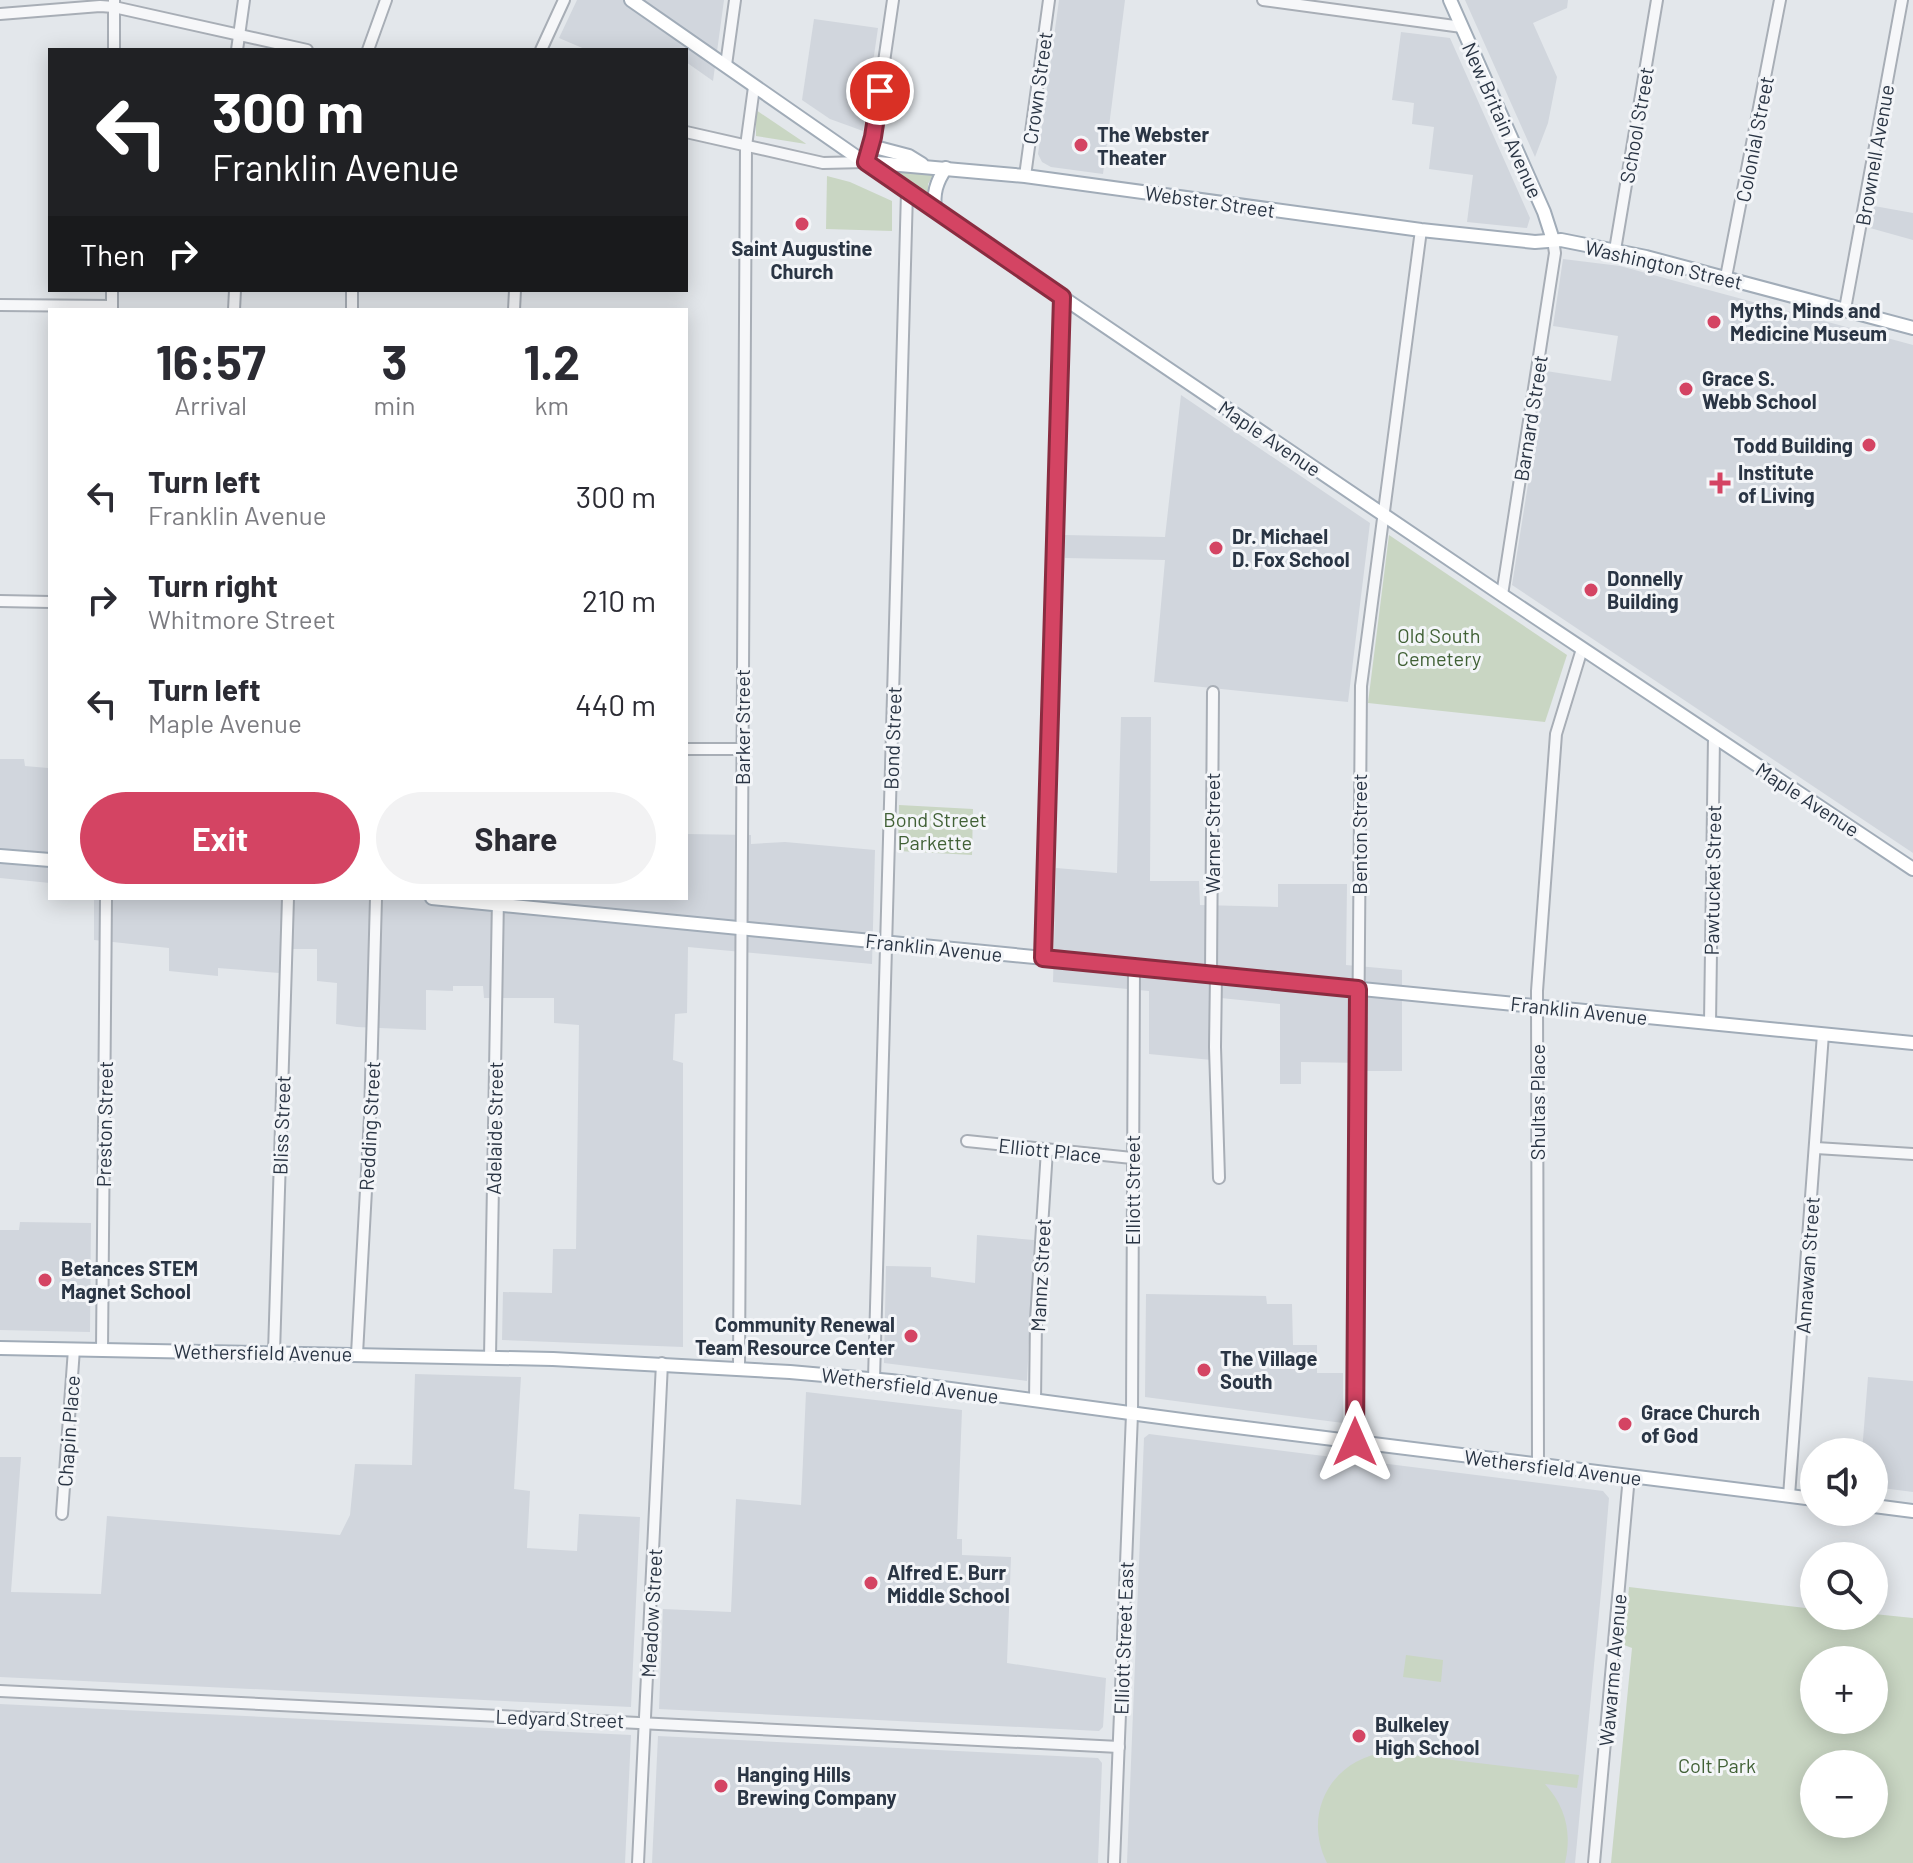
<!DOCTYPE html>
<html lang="en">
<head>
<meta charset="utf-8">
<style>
  body { margin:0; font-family:Barlow,sans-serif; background:#f2f2f3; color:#2b2b33; height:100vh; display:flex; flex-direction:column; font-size:30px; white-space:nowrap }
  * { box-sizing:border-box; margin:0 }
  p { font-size:26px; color:#7c7c81 }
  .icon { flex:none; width:44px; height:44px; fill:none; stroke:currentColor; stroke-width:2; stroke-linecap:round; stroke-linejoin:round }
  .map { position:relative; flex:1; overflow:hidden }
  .sheet { position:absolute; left:48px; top:308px; width:640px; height:592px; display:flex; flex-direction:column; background:#fff; border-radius:0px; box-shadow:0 4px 20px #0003 }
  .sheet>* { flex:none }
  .banner { position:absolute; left:48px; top:48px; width:640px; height:244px; border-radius:0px; box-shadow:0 4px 20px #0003; background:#202124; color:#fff; overflow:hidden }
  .controls { position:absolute; left:1800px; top:1438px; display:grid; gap:16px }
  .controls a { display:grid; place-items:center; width:88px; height:88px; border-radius:50%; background:#fff; box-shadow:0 4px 20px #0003; font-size:40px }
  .pin { position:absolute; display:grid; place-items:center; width:68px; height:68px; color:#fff; margin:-34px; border:4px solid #fff; border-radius:50%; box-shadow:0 2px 8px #0007 }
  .me { position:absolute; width:88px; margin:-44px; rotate:0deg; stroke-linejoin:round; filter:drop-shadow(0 0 6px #0008) }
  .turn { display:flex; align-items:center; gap:28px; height:168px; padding:0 32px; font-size:36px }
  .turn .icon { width:104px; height:104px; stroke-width:2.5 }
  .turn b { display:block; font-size:56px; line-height:68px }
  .then { display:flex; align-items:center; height:76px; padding:0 32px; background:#0003; gap:16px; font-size:30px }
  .eta { display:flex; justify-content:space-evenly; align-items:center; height:136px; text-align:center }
  .eta b { font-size:48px; font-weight:700; line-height:56px }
  .cta { display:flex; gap:16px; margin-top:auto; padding:16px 32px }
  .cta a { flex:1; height:92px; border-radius:48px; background:#d44463; color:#fff; font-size:32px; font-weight:700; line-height:92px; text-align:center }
  .cta a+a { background:#f2f2f3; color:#2b2b33 }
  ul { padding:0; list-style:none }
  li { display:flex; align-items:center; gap:24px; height:104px; padding:0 32px }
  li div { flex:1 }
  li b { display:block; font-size:30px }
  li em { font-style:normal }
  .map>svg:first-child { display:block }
  .built { fill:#d1d6dd }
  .green { fill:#c9d6c3; fill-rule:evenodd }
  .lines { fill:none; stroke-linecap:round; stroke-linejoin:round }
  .minor-casing { stroke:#a8aeb6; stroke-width:14 }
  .major-casing { stroke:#a1acb8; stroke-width:16 }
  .minor { stroke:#f6f7f9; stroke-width:10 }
  .major { stroke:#fff; stroke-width:12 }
  .route-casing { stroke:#8a2c40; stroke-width:20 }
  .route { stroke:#d44463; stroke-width:14 }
  .poi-dot { fill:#d44463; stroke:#f3f5f8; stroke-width:3 }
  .labels { text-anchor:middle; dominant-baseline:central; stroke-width:6; stroke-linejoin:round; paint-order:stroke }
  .street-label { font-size:20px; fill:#2a3544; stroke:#f3f5f8 }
  .poi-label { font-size:20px; font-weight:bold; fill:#2a3544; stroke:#f3f5f8; text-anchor:start }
  .park-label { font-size:20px; fill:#416136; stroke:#f3f5f8 }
</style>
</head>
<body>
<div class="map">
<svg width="1913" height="1863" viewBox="0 0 1913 1863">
  <rect width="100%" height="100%" fill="#e3e7eb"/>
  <g class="built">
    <path d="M577,0H724L713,81L686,62V50H587L559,38Z"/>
    <path d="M1059,0H1125L1103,174L1051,167L1042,162L1038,154Z"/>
    <path d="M1465,0H1568L1567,8L1533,23L1557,77L1548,123L1535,157Z"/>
    <path d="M814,19L878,28L863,131L830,119L802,100Z"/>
    <path d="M1401,32L1450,38L1530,218L1527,228L1467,222L1473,175L1429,169L1434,127L1412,124L1414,103L1392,100Z"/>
    <path d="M1874,206L1913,213V240L1870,228Z"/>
    <path d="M1563,259L1620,266L1913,345V853L1512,585L1546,371L1611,381L1618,336L1553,326Z"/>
    <path d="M1181,395L1370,523L1348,702L1154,682L1165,560L1065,558L1064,535L1165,537Z"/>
    <path d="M1121,717H1151L1150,881H1199L1200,905L1278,907V884H1347L1346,965L1402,970V1071H1366L1365,1063L1301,1062V1084H1280V1004L1211,997L1212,1060L1149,1054V991L1053,982L1056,868L1117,873Z"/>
    <path d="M0,759H24L25,766L48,768L50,883L0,878Z"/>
    <path d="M686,834L751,835V844L785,842L875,850L872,964L688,947L687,1013L675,1014L673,1060L683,1063V1347L502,1340L503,1292L552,1293L553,1249H576L579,1025L554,1023V998H484L483,986H453V991L426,990V1030L357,1027L336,1024L337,983L317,981V949H293L292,974L218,968V976L169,971V948L94,940V898H686Z"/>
    <path d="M20,1222L91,1223L90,1332L0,1330V1230H19Z"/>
    <path d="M977,1235L1034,1240L1027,1381L884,1363L886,1266L931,1267V1277L975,1283Z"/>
    <path d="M1146,1294L1266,1296L1267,1304H1292L1293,1345H1317V1373H1343V1423L1145,1397Z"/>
    <path d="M415,1374L521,1377L514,1489L530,1491L527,1548L577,1551L579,1514L640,1517L631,1707L0,1677V1457H21L11,1592L101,1594L107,1516L340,1535L350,1515L355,1464L412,1465Z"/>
    <path d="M1868,1377L1913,1381V1492L1874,1487V1452H1862Z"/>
    <path d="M806,1392L962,1410L957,1539H962V1555L1011,1557L1007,1663L1106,1678L1103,1727L1099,1731L659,1709L663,1609L731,1612L736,1499L801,1505Z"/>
    <path d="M1149,1434L1603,1491L1609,1498L1602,1582L1575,1863H1127L1144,1438Z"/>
    <path d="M0,1704L631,1735L625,1863H0Z"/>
    <path d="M658,1736L1098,1758L1102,1763L1098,1863H652Z"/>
  </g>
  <g class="green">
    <path d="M756,110L805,143L806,144L756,136Z"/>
    <path d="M891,169L934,173L928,184V195L891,172Z"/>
    <path d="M827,176L850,182L892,201V231L826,229Z"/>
    <path d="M1389,535L1567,655L1545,722L1368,703Z"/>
    <path d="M899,805L973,809L972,855L898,851Z"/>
    <path d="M1629,1587L1814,1609V1616H1874V1614L1913,1618V1863H1611L1632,1648L1624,1645ZM1874,1660V1720H1814V1660ZM1874,1764V1824H1814V1764Z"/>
    <path d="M1406,1655L1443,1660L1441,1682L1403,1677Z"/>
    <path d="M1386,1752L1579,1775L1577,1788L1545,1784C1566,1807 1572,1833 1565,1863H1327C1302,1813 1331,1760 1386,1752Z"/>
  </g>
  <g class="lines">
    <g class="minor-casing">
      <g id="minor">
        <path d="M1263,0L1462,27"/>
        <path d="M0,14L100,6L114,7L307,50"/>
        <path d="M114,50V0"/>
        <path d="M237,50L244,0"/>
        <path d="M368,50L386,0"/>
        <path d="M541,50L564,0"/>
        <path d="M726,65L735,0"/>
        <path d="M686,132L823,163L866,162L873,137L893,0"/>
        <path d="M1025,176L1049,0"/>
        <path d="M1615,250L1657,0"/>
        <path d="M1726,277L1780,0"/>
        <path d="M0,305L112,306"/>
        <path d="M1845,309L1902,0"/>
        <path d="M112,310V290"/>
        <path d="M234,310L235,290"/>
        <path d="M352,310V290"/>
        <path d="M514,310L515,290"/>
        <path d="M1502,595L1555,253L1553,240"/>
        <path d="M0,601L50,602"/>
        <path d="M686,749H742"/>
        <path d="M1043,958L1062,297"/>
        <path d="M1211,974L1213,692"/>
        <path d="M1216,975L1215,1047L1219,1178"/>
        <path d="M1710,1023L1714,737"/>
        <path d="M967,1141L1132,1158"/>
        <path d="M1816,1148L1913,1154"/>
        <path d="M102,1349L106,898"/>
        <path d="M274,1353L288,898"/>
        <path d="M357,1354L370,1117L376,898"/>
        <path d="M490,1357L498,898"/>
        <path d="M739,1368L746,146L754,87"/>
        <path d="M874,1379L907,192"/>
        <path d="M1035,1401L1036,1320L1047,1150"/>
        <path d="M1355,1442L1361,686L1421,230"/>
        <path d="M1538,1465L1537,991L1556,734L1582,649"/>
        <path d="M1789,1496L1823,1034"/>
        <path d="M62,1514L74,1349"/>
        <path d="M0,1691L1119,1747"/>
        <path d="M638,1863L662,1363"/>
        <path d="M1114,1863L1132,1414L1134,967"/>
        <path d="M1594,1863L1629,1476"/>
      </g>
    </g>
    <g class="major-casing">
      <g id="major">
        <path d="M631,0L907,192L1502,595L1913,869"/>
        <path d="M1450,0L1544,212L1553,240"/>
        <path d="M871,146L909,156L922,164"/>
        <path d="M866,162L1025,176L1421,230L1535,242L1561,240L1646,257L1913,328"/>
        <path d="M935,211C933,194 936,182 946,168"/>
        <path d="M0,856L50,860"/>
        <path d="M432,898L1913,1043"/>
        <path d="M0,1348L553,1359L790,1372L891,1381L1197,1422L1814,1499"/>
        <path d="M1874,1506L1913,1511"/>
      </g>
    </g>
    <use href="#minor" class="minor"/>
    <use href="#major" class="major"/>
  </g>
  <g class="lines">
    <g class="route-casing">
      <path id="route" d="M880,91L873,137L866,162L1062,297L1043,958L1358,989L1355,1442"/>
    </g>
    <use href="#route" class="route"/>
  </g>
  <g class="poi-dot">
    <circle cx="1081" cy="145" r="8"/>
    <circle cx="802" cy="224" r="8"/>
    <circle cx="1714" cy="322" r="8"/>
    <circle cx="1686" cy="389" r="8"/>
    <circle cx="1869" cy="445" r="8"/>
    <path d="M1716 471h8v8h8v8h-8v8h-8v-8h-8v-8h8z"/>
    <circle cx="1216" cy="548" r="8"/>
    <circle cx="1591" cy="590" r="8"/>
    <circle cx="45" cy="1280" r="8"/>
    <circle cx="911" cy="1336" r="8"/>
    <circle cx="1204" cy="1370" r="8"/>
    <circle cx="1625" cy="1424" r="8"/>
    <circle cx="871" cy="1583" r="8"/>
    <circle cx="1359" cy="1736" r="8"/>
    <circle cx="721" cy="1786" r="8"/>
  </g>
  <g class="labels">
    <g class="street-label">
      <text transform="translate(1037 88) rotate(-82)">Crown Street</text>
      <text transform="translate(1503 120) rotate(66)">New Britain Avenue</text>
      <text transform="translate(1636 125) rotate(-80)">School Street</text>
      <text transform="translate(1754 139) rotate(-79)">Colonial Street</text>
      <text transform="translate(1874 155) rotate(-80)">Brownell Avenue</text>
      <text transform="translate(1210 201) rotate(8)">Webster Street</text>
      <text transform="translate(1664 264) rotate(13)">Washington Street</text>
      <text transform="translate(1530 418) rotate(-81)">Barnard Street</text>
      <text transform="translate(1270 438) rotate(34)">Maple Avenue</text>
      <text transform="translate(742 727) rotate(-90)">Barker Street</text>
      <text transform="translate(892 738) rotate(-88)">Bond Street</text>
      <text transform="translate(1808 799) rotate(33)">Maple Avenue</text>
      <text transform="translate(1212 833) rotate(-90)">Warner Street</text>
      <text transform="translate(1359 834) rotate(-90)">Benton Street</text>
      <text transform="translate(1712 880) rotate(-89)">Pawtucket Street</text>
      <text transform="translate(934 947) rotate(6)">Franklin Avenue</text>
      <text transform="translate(1579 1010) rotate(6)">Franklin Avenue</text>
      <text transform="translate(1537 1102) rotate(-90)">Shultas Place</text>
      <text transform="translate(104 1124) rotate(-89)">Preston Street</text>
      <text transform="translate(281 1125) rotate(-88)">Bliss Street</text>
      <text transform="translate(369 1126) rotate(-87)">Redding Street</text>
      <text transform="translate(494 1128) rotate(-89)">Adelaide Street</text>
      <text transform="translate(1050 1150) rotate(6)">Elliott Place</text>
      <text transform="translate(1132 1190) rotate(-90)">Elliott Street</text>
      <text transform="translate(1807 1265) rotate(-86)">Annawan Street</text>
      <text transform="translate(1040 1275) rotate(-87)">Mannz Street</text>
      <text transform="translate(263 1352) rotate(1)">Wethersfield Avenue</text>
      <text transform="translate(910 1385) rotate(7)">Wethersfield Avenue</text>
      <text transform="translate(68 1431) rotate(-86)">Chapin Place</text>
      <text transform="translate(1553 1467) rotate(7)">Wethersfield Avenue</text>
      <text transform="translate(651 1613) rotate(-87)">Meadow Street</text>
      <text transform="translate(1123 1638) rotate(-88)">Elliott Street East</text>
      <text transform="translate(1612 1670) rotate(-85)">Wawarme Avenue</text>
      <text transform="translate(560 1718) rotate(2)">Ledyard Street</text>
    </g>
    <g class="poi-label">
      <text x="1097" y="134">The Webster<tspan x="1097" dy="23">Theater</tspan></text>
      <text x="802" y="248" text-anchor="middle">Saint Augustine<tspan x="802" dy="23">Church</tspan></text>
      <text x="1730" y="310">Myths, Minds and<tspan x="1730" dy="23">Medicine Museum</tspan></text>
      <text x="1702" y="378">Grace S.<tspan x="1702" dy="23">Webb School</tspan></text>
      <text x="1853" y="445" text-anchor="end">Todd Building</text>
      <text x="1738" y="472">Institute<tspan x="1738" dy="23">of Living</tspan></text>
      <text x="1232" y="536">Dr. Michael<tspan x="1232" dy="23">D. Fox School</tspan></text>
      <text x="1607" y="578">Donnelly<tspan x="1607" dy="23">Building</tspan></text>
      <text x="61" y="1268">Betances STEM<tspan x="61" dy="23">Magnet School</tspan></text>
      <text x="895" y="1324" text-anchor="end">Community Renewal<tspan x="895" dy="23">Team Resource Center</tspan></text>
      <text x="1220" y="1358">The Village<tspan x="1220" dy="23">South</tspan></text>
      <text x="1641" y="1412">Grace Church<tspan x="1641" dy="23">of God</tspan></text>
      <text x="887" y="1572">Alfred E. Burr<tspan x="887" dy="23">Middle School</tspan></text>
      <text x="1375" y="1724">Bulkeley<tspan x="1375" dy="23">High School</tspan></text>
      <text x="737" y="1774">Hanging Hills<tspan x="737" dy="23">Brewing Company</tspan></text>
    </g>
    <g class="park-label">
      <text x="1439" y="635">Old South<tspan x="1439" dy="23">Cemetery</tspan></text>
      <text x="935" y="819">Bond Street<tspan x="935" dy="23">Parkette</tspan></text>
      <text x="1717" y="1765">Colt Park</text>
    </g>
  </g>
</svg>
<div class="controls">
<a><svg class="icon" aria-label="sound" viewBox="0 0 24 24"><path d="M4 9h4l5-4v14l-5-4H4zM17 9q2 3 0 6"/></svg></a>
<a><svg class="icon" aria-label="search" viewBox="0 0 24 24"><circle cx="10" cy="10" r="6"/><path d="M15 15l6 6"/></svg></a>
<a>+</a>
<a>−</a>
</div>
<div class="pin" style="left:880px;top:91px;background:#d93025"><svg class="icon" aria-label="arrive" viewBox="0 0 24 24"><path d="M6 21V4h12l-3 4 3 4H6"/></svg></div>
<svg class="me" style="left:1355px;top:1442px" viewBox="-20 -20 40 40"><path d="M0-17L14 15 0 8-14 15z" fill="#d44463" stroke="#fff" stroke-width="4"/></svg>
<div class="banner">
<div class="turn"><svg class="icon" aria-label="left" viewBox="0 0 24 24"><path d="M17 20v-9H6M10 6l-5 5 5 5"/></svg><div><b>300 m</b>Franklin Avenue</div></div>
<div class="then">Then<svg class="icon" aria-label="right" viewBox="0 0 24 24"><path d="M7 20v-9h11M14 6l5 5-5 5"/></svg></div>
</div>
<section class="sheet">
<div class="eta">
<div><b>16:57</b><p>Arrival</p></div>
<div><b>3</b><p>min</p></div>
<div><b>1.2</b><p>km</p></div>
</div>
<ul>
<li><svg class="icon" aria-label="left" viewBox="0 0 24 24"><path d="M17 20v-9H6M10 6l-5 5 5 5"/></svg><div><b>Turn left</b><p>Franklin Avenue</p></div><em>300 m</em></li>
<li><svg class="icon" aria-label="right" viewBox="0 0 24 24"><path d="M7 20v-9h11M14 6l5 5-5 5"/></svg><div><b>Turn right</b><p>Whitmore Street</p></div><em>210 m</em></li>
<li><svg class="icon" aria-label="left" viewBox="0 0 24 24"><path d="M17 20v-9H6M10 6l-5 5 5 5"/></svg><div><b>Turn left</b><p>Maple Avenue</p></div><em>440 m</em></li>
</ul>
<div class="cta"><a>Exit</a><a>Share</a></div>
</section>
</div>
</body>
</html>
